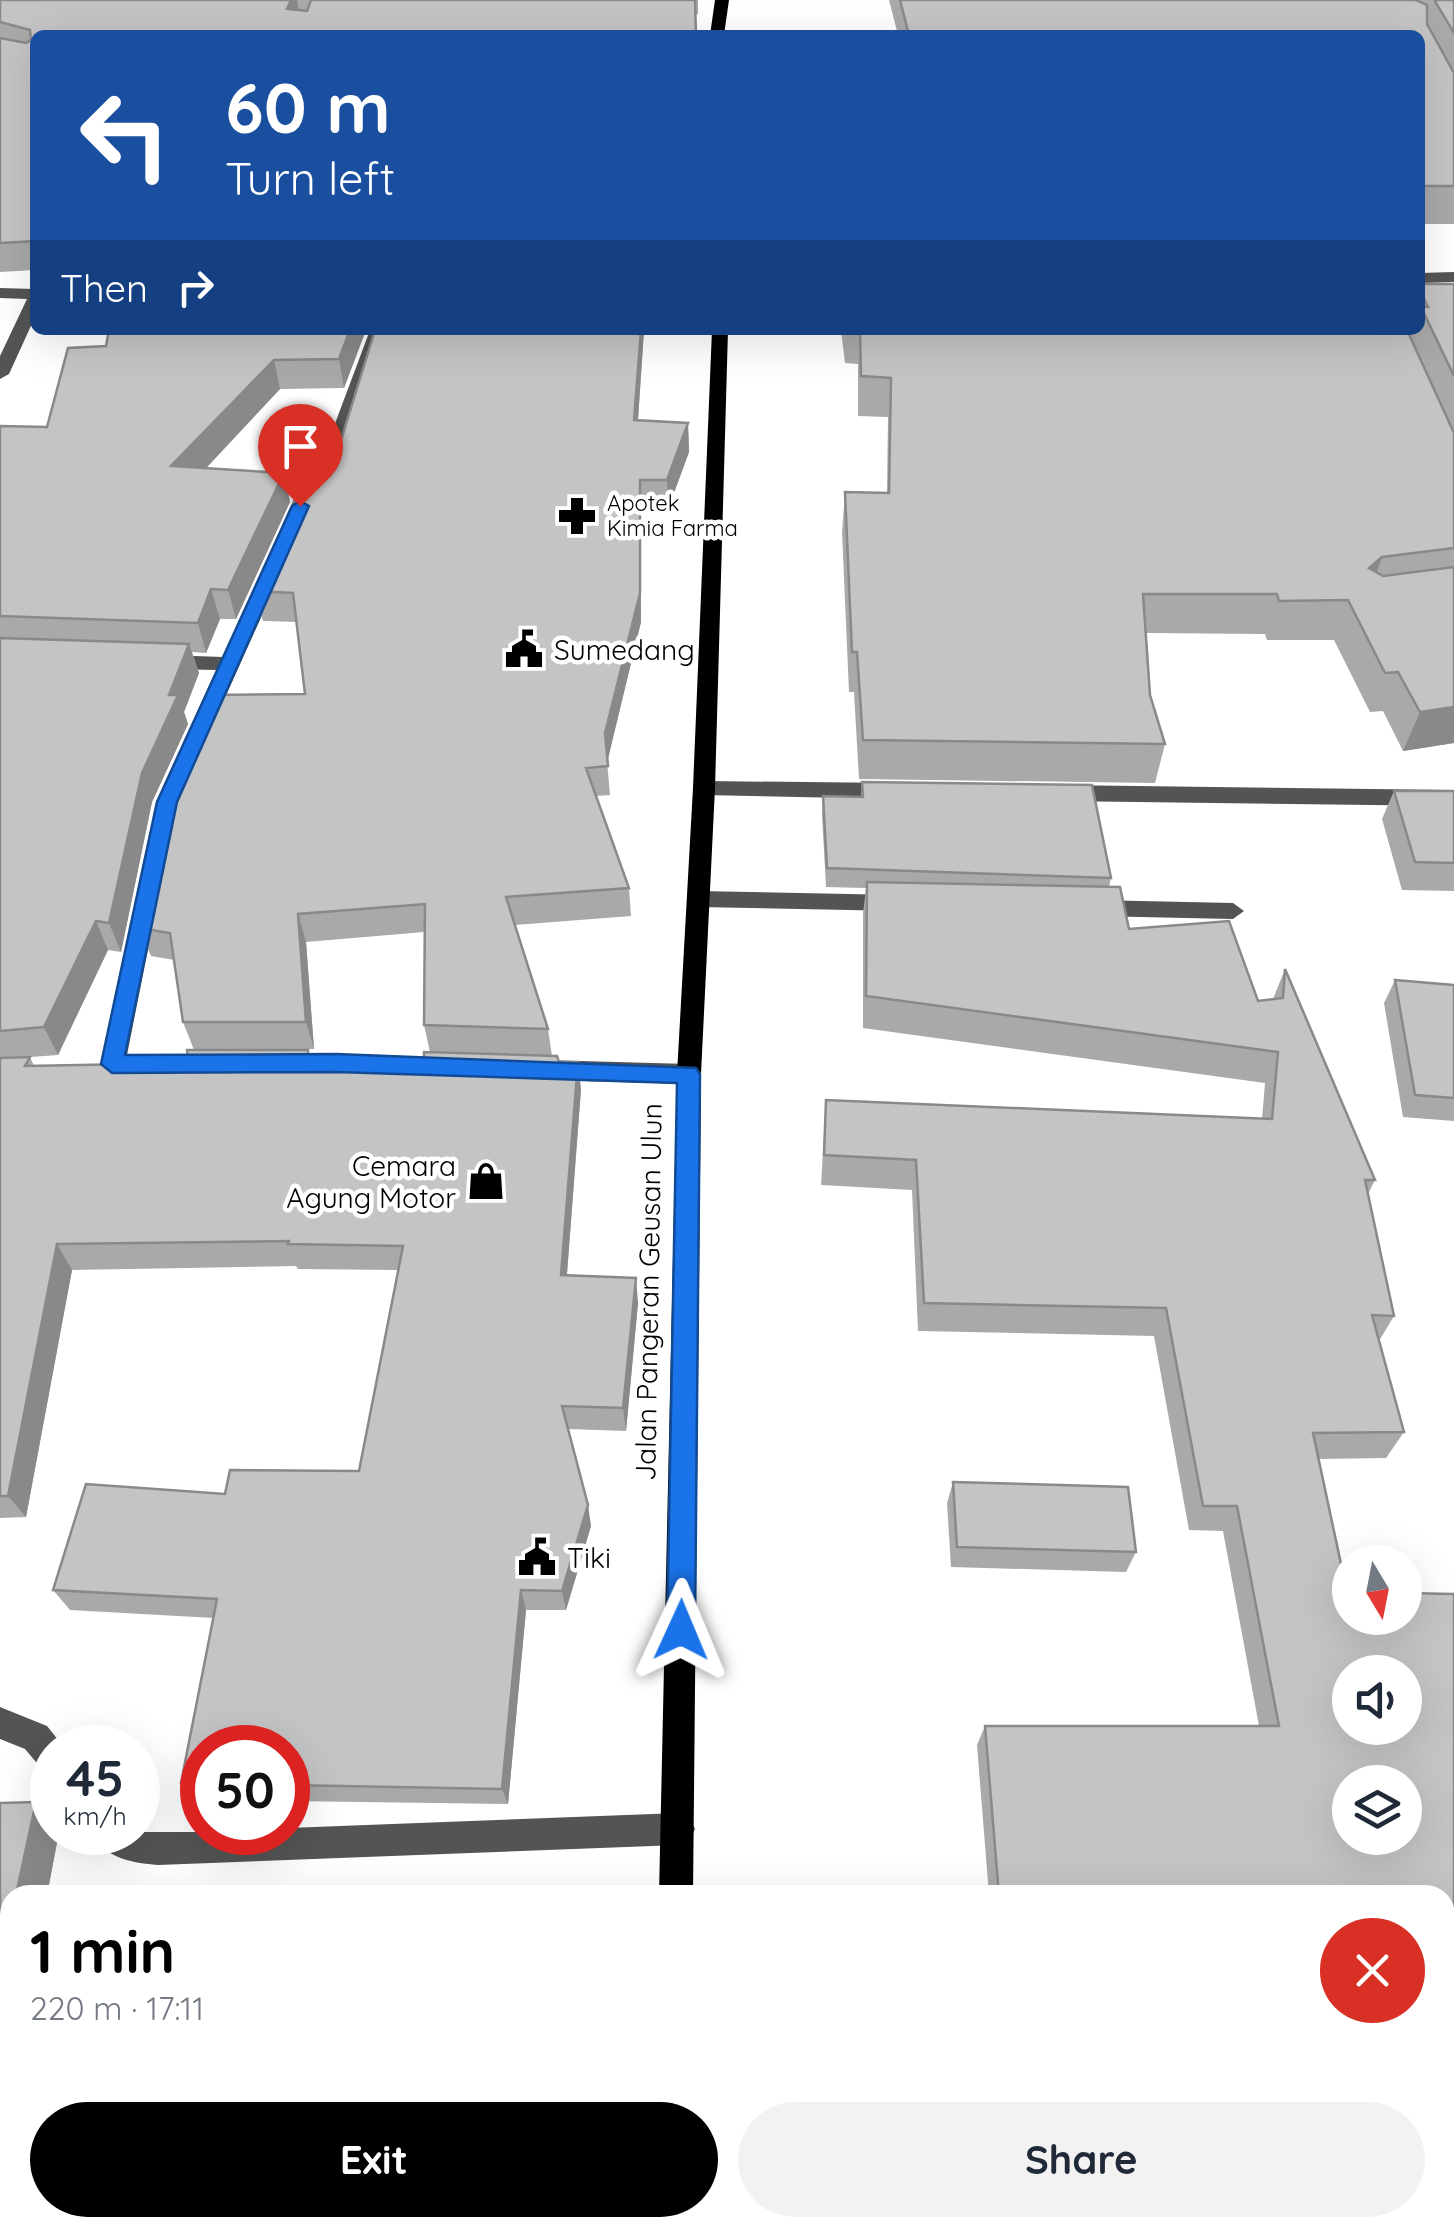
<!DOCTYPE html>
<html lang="en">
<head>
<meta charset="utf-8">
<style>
  body { margin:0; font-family:Quicksand,sans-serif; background:#f2f2f3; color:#1f2937; height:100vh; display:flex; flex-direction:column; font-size:38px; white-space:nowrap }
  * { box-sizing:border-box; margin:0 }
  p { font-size:32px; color:#747a83 }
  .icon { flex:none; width:55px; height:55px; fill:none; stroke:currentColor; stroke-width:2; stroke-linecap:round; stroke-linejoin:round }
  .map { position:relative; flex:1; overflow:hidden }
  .panel { position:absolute; left:0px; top:1885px; width:1455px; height:352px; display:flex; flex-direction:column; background:#fff; border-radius:30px 30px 0 0; box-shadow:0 10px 40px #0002 }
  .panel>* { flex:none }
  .banner { position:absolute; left:30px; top:30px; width:1395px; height:305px; border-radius:15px; box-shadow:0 10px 40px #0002; background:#1a4fa0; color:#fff; overflow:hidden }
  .needle { width:65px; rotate:170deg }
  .tools { position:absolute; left:1332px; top:1545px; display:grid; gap:20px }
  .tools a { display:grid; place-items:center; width:90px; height:90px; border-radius:50%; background:#fff; box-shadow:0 10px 40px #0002; font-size:50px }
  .speed { position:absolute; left:30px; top:1725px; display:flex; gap:20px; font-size:50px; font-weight:700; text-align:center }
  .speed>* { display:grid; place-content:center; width:130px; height:130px; border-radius:50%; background:#fff; box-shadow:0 10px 40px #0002; line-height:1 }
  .speed small { font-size:25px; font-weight:400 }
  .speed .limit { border:15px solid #d22; background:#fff; color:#111 }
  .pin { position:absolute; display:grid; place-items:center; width:85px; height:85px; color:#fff; margin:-102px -42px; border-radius:50% 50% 50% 0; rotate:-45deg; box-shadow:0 0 10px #0007 }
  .pin .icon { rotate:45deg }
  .me { position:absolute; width:110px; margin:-55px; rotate:1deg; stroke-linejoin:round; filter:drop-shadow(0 0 8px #0008) }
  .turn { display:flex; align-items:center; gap:35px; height:210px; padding:0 30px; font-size:45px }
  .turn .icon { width:130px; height:130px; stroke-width:2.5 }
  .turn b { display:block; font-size:70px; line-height:85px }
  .then { display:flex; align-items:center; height:95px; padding:0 30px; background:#0003; gap:20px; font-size:38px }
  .round { display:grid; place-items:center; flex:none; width:105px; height:105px; border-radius:52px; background:#f2f2f3 }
  .head { display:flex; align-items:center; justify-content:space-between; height:170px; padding:0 30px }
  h1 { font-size:60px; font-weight:700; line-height:75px; color:#000 }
  .button { display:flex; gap:20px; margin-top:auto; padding:20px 30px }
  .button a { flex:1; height:115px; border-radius:60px; background:#000; color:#fff; font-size:40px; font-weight:700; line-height:115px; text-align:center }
  .button a+a { background:#f2f2f3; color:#1f2937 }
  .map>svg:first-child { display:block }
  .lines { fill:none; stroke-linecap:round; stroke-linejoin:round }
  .minor { fill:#545454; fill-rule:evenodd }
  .major { fill:#000; fill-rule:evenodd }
  .wall { fill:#a9a9a9 }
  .shaded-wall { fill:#898989 }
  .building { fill:#c4c4c4; stroke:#898989; stroke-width:2.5; fill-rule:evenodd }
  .route { fill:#1a73e8; stroke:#114b97; stroke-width:2.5 }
  .labels { text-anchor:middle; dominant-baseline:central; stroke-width:9; stroke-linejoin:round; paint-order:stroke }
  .far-poi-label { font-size:22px; fill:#000; stroke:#fff; text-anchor:start }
  .poi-label { font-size:28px; fill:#000; stroke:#fff; text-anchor:start }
  .street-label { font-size:28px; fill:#000; stroke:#fff }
</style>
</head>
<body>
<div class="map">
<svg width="1454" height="2237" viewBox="0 0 1454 2237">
  <rect width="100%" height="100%" fill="#fff"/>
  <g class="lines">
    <g class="minor">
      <path d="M1454,272V282L1420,283V273Z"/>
      <path d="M0,288L35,289V317L9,374L0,379V356L27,299L0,298Z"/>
      <path d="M370,330H386L345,445L336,450L330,449L327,445Z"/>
      <path d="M271,567L281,573L213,724L210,729H196L193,724L217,670L165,669L155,662L165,655L223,657L261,573Z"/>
      <path d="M704,781L894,783L905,791L894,799L704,795L693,788Z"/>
      <path d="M1059,785L1454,790V806L1059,801L1048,793Z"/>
      <path d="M147,891L158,899L127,1055L158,1059L161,1066L158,1073C142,1078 120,1076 104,1071L101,1064L136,899Z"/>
      <path d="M698,891L898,895L909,903L898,911L698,907L687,899Z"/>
      <path d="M1093,900L1233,903L1244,911L1233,919L1093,916L1082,908Z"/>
      <path d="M544,1060L689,1064L698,1067L701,1074L698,1081L689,1084L544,1080L535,1077L532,1070L535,1063Z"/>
      <path d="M0,1707L47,1726L63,1746L52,1748V1773L41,1768L25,1749L0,1739Z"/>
      <path d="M679,1813L690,1818L695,1829L690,1840L679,1845L158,1865C133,1863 102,1858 92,1832H288V1828Z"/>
    </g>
    <g class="major">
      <path d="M715,0H729L724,35H710Z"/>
      <path d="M712,330H728L715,788L701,1074L693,1895H659L677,1074L693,788Z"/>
      <rect x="647" y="2228" width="36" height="9"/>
    </g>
  </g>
  <g class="wall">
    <path d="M0,0H698V14L35,35V270L0,272Z"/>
    <path d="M889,0H1454V224H1420V35H898Z"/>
    <path d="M1420,284H1454V743L1403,751L1383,711L1370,712L1334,640H1267L1265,634L1146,633L1150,695L1165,744L1155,783L859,779L854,692H849L842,532L845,492L887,493L888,417L858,416V364L845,363L841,330H1420Z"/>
    <path d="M366,330L344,388L280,389L206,468L284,473L290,502L236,619H220L206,653L192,652L199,673L184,712L188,724L152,802L121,952L108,950L58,1055L30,1057L34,1066L311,1060L559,1062L581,1089L567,1275L638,1303L626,1431L568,1429L591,1526L566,1610H526L508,1804L288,1801V1748H202V1799H196L181,1783L214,1618L70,1610L53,1590L225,1494L359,1471L398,1270L298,1269L296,1266L72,1270L26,1517L0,1518V426L47,427Z"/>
    <path d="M375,330H644L638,420L688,423L689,452L668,509L641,510V622L607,761L610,795L596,796L629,888L631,916L515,925L548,1029L552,1056L430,1052L424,1025V932L306,942L314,1049L194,1050L183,1022L174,960L151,956L139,928L305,694L297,622L263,621L255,591L330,476Z"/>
    <path d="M862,782L1111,878L1109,887L1129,929L1258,1001L1273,999L1285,969L1375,1180L1368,1194L1394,1316L1379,1341L1404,1432L1386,1458L1319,1459L1347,1592L1454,1594V2231L1433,2228H1445V1895H989L977,1745L985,1726H1259L1223,1531L1189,1530L1154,1336L918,1331L912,1190L821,1185L826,1100L1262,1119L1265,1083L863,1028V914L866,888L826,887L822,815L823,796L861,797Z"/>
    <path d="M1394,791H1454V891L1402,890L1382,819Z"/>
    <path d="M1395,980L1454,985V1121L1403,1117L1384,1003Z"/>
    <path d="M953,1482L1136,1552L1126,1572L951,1567L947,1503Z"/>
    <path d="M0,1803L52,1832H59L47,1895H10V2013H0Z"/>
    <path d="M61,2228H364L363,2237H60Z"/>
    <path d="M963,2228H998L1074,2237H959V2230Z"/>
  </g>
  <g class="shaded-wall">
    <path d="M291,0H297L300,18L287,9Z"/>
    <path d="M350,330H366L344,388L339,359Z"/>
    <path d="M641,330H644L636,449L634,420Z"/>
    <path d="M274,360L280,389L180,496L171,466Z"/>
    <path d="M688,423L689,452L668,509L667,480Z"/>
    <path d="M284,473L290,502L236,619L228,590Z"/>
    <path d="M640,480L641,622L607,763L605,733Z"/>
    <path d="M1382,557L1368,596L1369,568Z"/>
    <path d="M211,589L220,619L206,653L198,623Z"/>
    <path d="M189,644L199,673L184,712L188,724L152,802L121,952L109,923L142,773Z"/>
    <path d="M1454,707V743L1403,751L1420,712Z"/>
    <path d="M298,914L306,942L314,1049L306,1022Z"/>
    <path d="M96,921L108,950L58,1055L44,1027Z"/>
    <path d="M578,1062L581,1089L565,1299L561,1275Z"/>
    <path d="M57,1244L72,1270L26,1517L8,1496Z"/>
    <path d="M636,1278L638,1303L626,1431L623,1408Z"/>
    <path d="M588,1505L591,1526L566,1610L562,1591Z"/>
    <path d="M521,1590L526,1610L508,1804L502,1789Z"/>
    <path d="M36,1802L52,1816V1832H59L47,1895H16Z"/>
    <path d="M10,1923V2006L0,2001V1970Z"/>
    <path d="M352,2228H364L363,2237H352Z"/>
  </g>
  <g class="building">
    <path d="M0,0H291L287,9L307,11L311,0H695L696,35H35V241L0,243V38L26,43L31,40L30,30L0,22Z"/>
    <path d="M900,0H1416L1427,5V24L1454,73V186H1420V35H909Z"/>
    <path d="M1435,0H1454V33L1436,3Z"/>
    <path d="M1420,284H1454V376L1421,307H1428L1420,290Z"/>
    <path d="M109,330H350L339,359L274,360L171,466L284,473L228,590L211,589L198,623L0,616V426L47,427L68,348L106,346Z"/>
    <path d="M375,330H641L634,420L688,423L667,480H640V593L605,733L608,766L586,768L629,888L506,897L548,1029L424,1025L425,904L298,914L306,1022H183L170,933L139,928L171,775L208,695L305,694L293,593L255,591L306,474L330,476Z"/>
    <path d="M860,330H1407L1454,433V548L1382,557L1369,568L1383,576L1454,567V707L1420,712L1398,672L1385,673L1348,600L1279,601L1277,594H1143L1150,695L1165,744L863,740L857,652H852L845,492L889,493L891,378L861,376Z"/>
    <path d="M0,638L189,644L169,695H178L142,773L109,923L96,921L44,1027L0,1031Z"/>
    <path d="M862,782L1092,785L1111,878L827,868L823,796L863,797Z"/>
    <path d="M1394,791H1454V863L1415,862Z"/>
    <path d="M867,882L1120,887L1129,929L1229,921L1258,1001L1283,998L1285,969L1375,1180H1365L1394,1316L1372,1315L1404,1432L1313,1433L1347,1592H1350V1618H1405V1593L1454,1594V2222L1445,2220V1895H999L985,1726H1279L1237,1506H1203L1166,1308L924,1303L916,1160L824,1155L826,1100L1272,1119L1278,1052L866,996ZM1350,1672H1405V1728H1350ZM1350,1782H1405V1838H1350Z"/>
    <path d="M1395,980L1454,985V1098L1415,1095Z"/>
    <path d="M187,1050H308V1060L424,1061V1052L557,1056L559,1062H578L561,1275L636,1278L623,1408L562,1406L588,1505L562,1591L521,1590L502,1789L288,1785V1748H202V1784L181,1783L217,1599L53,1590L86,1484L225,1494L230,1470L359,1471L403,1246L288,1244L289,1241L57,1244L8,1496H0V1058L30,1057L25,1066L189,1063Z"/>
    <path d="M953,1482L1128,1487L1136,1552L957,1547Z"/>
    <path d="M36,1802L16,1895H10V1923L0,1970V1803Z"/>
    <path d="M61,2228H352V2237H287L288,2233L245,2237H60Z"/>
    <path d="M969,2228H998L1074,2237H969Z"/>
  </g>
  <path class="route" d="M300,501L309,506L177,802L125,1055L336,1054L696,1068L700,1074L695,1630L691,1640L681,1644L671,1640L667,1630L677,1083L336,1072L112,1073L101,1064L157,802L292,506Z"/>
  <defs>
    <g id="pharmacy-bare" transform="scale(3)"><path d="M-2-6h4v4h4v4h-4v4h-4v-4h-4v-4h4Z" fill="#000" stroke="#fff" stroke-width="2.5" paint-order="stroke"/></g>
    <g id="civic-bare" transform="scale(3)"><path d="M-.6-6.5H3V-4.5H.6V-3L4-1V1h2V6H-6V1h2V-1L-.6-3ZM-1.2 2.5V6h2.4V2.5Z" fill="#000" stroke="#fff" stroke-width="2.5" paint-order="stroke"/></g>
    <g id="shop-bare" transform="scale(3)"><path d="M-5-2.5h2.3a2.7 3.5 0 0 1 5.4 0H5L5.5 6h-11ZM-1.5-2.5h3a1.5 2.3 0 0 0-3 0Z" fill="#000" stroke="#fff" stroke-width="2.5" paint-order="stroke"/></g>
  </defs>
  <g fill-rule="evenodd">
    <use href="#pharmacy-bare" x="577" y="516"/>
    <use href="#civic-bare" x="524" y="649"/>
    <use href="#shop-bare" x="486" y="1181"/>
    <use href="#civic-bare" x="537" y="1557"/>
  </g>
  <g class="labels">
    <g class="far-poi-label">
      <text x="607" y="503">Apotek<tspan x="607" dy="25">Kimia Farma</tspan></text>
    </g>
    <g class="poi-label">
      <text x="554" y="649">Sumedang</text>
      <text x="456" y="1165" text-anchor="end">Cemara<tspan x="456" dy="32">Agung Motor</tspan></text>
      <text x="567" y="1557">Tiki</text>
    </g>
    <g class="street-label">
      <text transform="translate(648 1292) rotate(-89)">Jalan Pangeran Geusan Ulun</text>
    </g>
  </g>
</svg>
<div class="tools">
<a><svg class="needle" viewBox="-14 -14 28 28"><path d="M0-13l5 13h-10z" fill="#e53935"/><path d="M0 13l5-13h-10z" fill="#747a83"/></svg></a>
<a><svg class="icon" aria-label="sound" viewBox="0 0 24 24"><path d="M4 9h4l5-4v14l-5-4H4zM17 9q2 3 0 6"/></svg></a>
<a><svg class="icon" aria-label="layers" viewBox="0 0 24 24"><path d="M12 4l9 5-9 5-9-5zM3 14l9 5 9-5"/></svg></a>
</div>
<div class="speed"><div>45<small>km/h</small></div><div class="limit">50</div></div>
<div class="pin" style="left:300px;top:506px;background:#d93025"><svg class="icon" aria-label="arrive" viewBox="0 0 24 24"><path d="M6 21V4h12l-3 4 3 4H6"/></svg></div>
<svg class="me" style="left:681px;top:1630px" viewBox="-20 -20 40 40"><path d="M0-17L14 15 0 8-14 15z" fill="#1a73e8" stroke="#fff" stroke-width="4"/></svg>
<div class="banner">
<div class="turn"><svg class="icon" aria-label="left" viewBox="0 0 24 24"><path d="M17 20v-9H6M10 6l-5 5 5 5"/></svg><div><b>60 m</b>Turn left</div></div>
<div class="then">Then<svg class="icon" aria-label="right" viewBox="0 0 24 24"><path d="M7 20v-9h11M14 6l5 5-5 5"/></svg></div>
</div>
<section class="panel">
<div class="head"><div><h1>1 min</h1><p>220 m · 17:11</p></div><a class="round" style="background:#d93025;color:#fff"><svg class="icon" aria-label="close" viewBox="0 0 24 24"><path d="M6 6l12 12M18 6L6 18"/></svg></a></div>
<div class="button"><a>Exit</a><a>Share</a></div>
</section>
</div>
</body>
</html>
